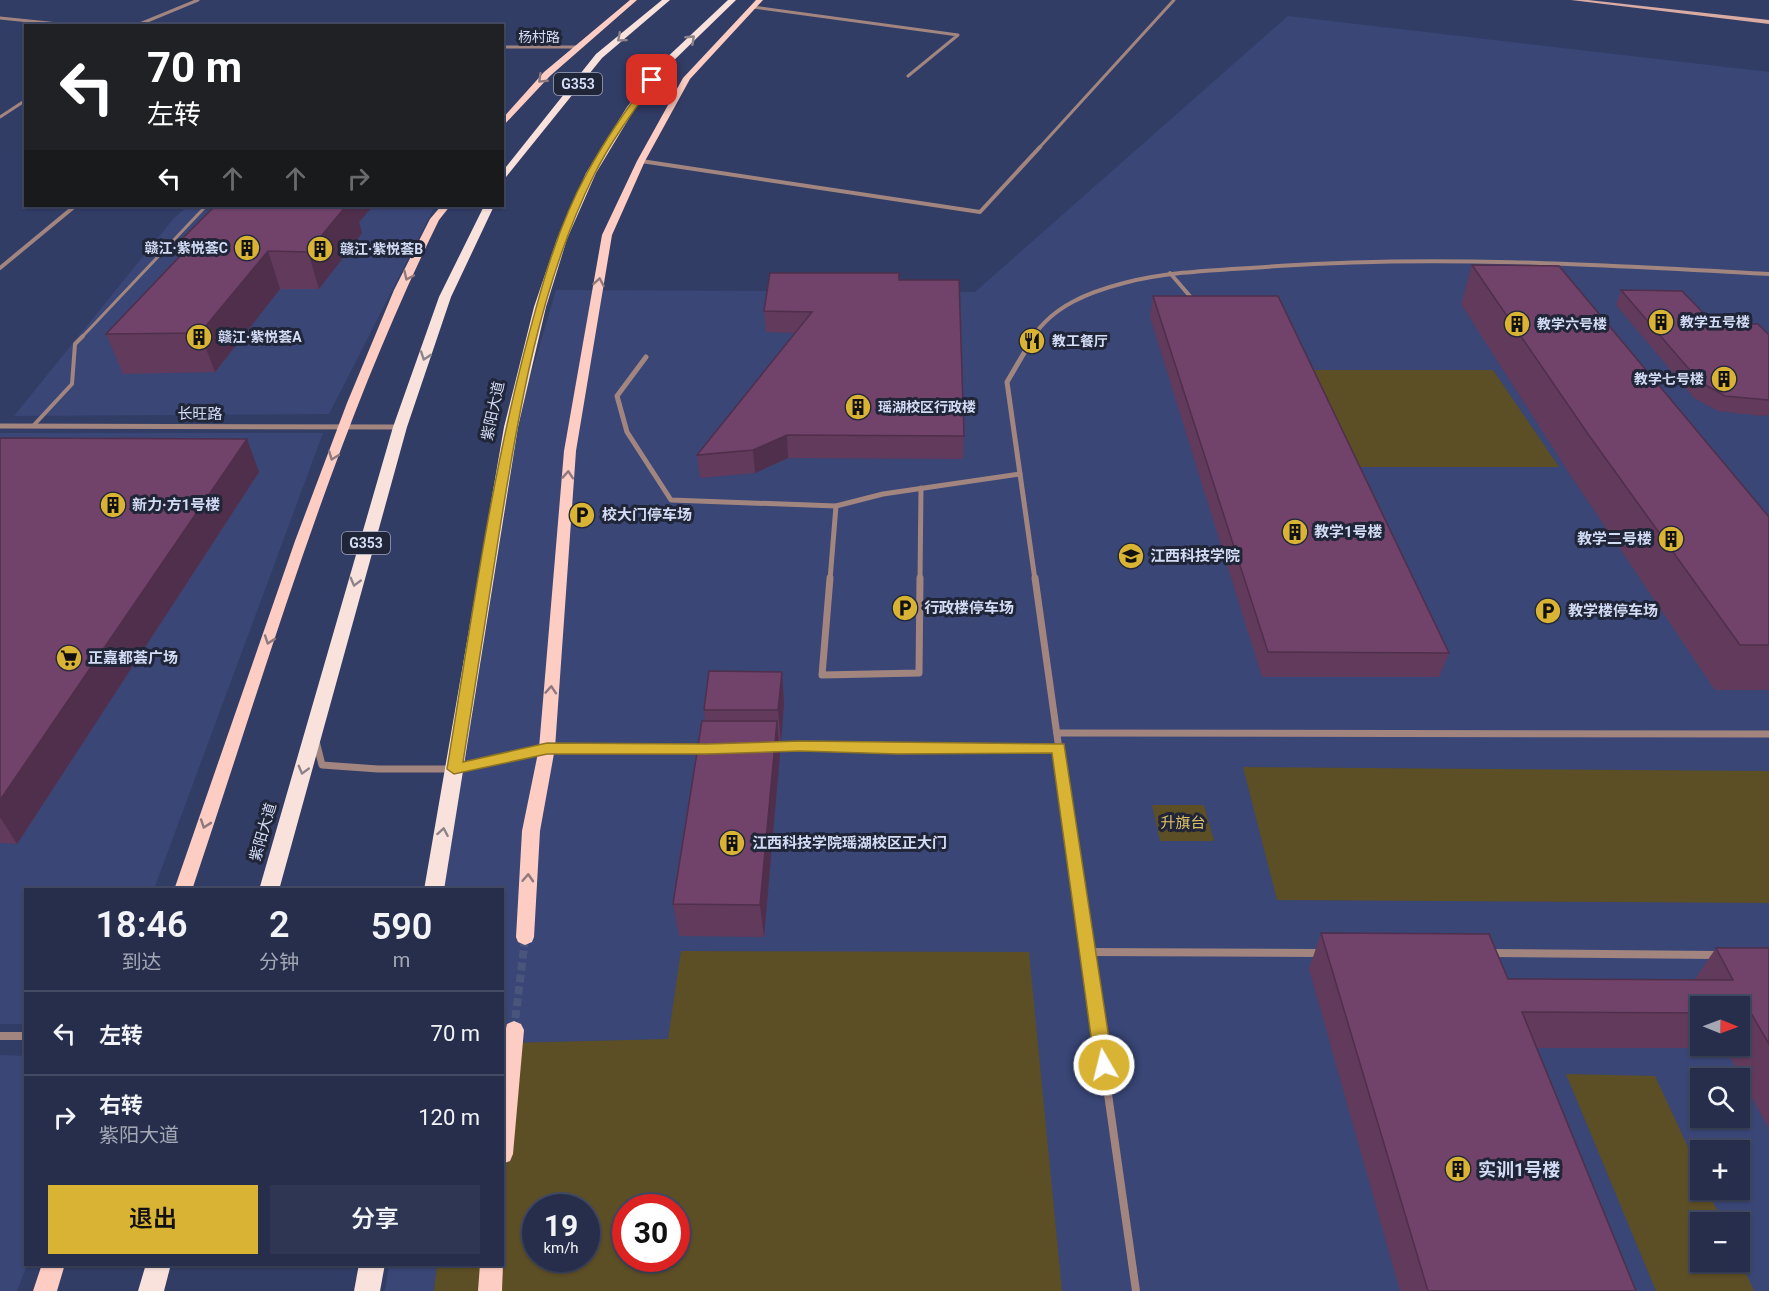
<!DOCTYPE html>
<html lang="zh">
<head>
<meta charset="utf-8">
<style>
  body { margin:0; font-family:Roboto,"Noto Sans SC",sans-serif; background:#2e3653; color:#f1f3f6; height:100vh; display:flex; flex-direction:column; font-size:22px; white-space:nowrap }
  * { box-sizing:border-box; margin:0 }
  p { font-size:20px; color:#a4a8b5 }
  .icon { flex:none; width:33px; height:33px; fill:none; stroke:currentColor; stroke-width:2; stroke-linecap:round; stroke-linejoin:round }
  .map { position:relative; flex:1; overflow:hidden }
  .sheet { position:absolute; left:24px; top:888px; width:480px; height:378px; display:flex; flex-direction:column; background:#262e4c; border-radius:0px; box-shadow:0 2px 4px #0004,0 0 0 2px #424a64 }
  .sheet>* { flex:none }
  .top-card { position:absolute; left:24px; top:24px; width:480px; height:183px; border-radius:0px; box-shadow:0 2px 4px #0004,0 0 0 2px #424a64; background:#202124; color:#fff; overflow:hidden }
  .needle { width:39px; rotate:91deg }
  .buttons { position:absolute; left:1690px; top:996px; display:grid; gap:12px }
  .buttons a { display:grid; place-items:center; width:60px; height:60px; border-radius:0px; background:#262e4c; box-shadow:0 2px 4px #0004,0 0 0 2px #424a64; font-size:30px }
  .speed { position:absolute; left:522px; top:1194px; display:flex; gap:12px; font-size:30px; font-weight:700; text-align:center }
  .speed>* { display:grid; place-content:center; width:78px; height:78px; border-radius:50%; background:#262e4c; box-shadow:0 2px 4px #0004,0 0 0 2px #424a64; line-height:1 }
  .speed small { font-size:15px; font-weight:400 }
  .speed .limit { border:9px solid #d22; background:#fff; color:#111 }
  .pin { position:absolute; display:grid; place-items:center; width:51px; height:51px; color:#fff; margin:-26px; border-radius:12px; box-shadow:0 3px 9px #0006 }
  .me { position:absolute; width:66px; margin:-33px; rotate:352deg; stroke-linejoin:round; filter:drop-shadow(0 0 4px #0008) }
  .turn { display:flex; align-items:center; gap:21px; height:126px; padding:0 24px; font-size:27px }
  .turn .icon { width:78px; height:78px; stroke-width:2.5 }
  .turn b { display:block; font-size:42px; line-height:51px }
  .lanes { display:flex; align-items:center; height:57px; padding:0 24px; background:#0003; justify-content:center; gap:30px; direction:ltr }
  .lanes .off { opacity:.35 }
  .eta { display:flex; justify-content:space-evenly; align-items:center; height:102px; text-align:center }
  .eta b { font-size:36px; font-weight:600; line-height:42px }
  .cta { display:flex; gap:12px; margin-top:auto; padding:12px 24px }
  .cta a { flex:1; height:69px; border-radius:0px; background:#d9b334; color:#111; font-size:24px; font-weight:600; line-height:69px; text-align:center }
  .cta a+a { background:#2e3653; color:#f1f3f6 }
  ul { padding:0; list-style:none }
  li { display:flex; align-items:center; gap:18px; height:84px; padding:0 24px; border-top:2px solid #424a64 }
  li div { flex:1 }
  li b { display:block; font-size:22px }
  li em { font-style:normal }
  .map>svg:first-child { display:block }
  .built { fill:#394676; fill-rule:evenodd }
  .green { fill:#5c4e25; fill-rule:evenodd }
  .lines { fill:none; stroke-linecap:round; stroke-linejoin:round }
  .minor-tunnel { stroke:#4a557b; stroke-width:8; stroke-dasharray:8 4; stroke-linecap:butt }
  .service-far1 { stroke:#a3857f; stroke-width:3 }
  .service { stroke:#a3857f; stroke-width:4 }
  .minor-far4 { stroke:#a3857f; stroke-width:3 }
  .minor-far3 { stroke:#a3857f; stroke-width:4 }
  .minor-far2 { stroke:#a3857f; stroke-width:5 }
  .minor-far1 { stroke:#a3857f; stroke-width:7 }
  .minor { stroke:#a3857f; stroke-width:8 }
  .secondary { fill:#daaba2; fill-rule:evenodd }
  .primary { fill:#fdccc2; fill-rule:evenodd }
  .trunk { fill:#fae2dc; fill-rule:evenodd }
  .wall { fill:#613a5c; fill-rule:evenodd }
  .shaded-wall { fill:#4f2f4b }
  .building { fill:#71436b; stroke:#4f2f4b; stroke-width:1.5 }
  .oneway { stroke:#8d848a }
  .oneway2 { stroke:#8e787d }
  .route { fill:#d9b334; stroke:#8d7422; stroke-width:1.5 }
  .labels { text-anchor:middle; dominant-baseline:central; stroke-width:6; stroke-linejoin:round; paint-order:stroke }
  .far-street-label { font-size:14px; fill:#d3dcf5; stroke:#202538 }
  .shield { fill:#202538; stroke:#9da5bc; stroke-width:1.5 }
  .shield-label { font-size:14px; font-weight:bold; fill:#d3dcf5 }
  .far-poi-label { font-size:14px; font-weight:bold; fill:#d3dcf5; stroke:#202538; text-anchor:start }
  .street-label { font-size:15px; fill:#d3dcf5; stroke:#202538 }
  .poi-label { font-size:15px; font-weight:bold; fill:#d3dcf5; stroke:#202538; text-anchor:start }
  .park-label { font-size:15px; fill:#dfc168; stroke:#202538 }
  .near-poi-label { font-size:18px; font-weight:bold; fill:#d3dcf5; stroke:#202538; text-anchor:start }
</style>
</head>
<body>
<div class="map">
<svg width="1769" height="1291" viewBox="0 0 1769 1291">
  <rect width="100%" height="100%" fill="#323d66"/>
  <g class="built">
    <path d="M1288,16L1769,72V1291H385L389,1265L502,1264V890L444,889L508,452L556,290L975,292ZM1701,1006H1740V1046H1701ZM1701,1078H1740V1118H1701ZM1701,1150H1740V1190H1701ZM536,1208H586V1258H536ZM626,1208H676V1258H626ZM1701,1222H1740V1262H1701Z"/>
    <path d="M188,206H435L329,414L14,416L174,218Z"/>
    <path d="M0,433H323L154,889L26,890L25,1024H0Z"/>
    <path d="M0,1055L25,1056L27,1265L17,1291H0Z"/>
  </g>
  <g class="green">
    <path d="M1310,370H1493L1559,467H1356Z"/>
    <path d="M1243,767L1769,771V903L1277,900Z"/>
    <path d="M1152,805H1204L1214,841H1160Z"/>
    <path d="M681,951L1029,952L1062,1291H434L437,1265L502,1264L503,1043L668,1039ZM536,1208H586V1258H536ZM626,1208H676V1258H626Z"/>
    <path d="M1566,1074L1655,1076L1701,1175V1190H1707L1723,1222H1701V1262L1740,1260L1754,1291H1656Z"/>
  </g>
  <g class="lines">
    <path class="minor-tunnel" d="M514,1030L525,939"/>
    <path class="service-far1" d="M82,337L206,206"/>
    <path class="service" d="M33,426L72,384L75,344L83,336"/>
    <g class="minor-far4">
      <path d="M753,7L958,35L908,76"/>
      <path d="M0,18L78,26"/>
      <path d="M135,26L198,0"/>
      <path d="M502,47H576"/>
      <path d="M0,117L26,100"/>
      <path d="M1039,148L1174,0"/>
    </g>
    <g class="minor-far3">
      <path d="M641,161L980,212L1040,147"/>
      <path d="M0,268L75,206"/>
      <path d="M1170,273L1195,302"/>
      <path d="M1033,337C1053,306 1089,292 1124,283C1174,270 1227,270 1278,266C1442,255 1605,265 1769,274"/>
    </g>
    <g class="minor-far2">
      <path d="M1034,336L1007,382L1035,580"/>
      <path d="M646,357L617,396L627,432L671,500L836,506L883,494L1020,474"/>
      <path d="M0,426L400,427"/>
      <path d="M830,580L836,506"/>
      <path d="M920,580L921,488"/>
    </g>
    <g class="minor-far1">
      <path d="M830,578L822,675L919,673L920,578"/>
      <path d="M1035,578L1079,892"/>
      <path d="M1057,733L1769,734"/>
      <path d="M316,741L322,765L378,769H454L547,748L704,749"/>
      <path d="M772,747L1059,748"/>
    </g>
    <g class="minor">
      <path d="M1079,890L1136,1291"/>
      <path d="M1088,952L1321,953"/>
      <path d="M1491,953L1717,955"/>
      <path d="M0,1036H26"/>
    </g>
    <path class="secondary" d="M1571,0H1588L1769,20V24Z"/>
    <g class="primary">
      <path d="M630,0H637L550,76L502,127V119L544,72Z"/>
      <path d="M756,0H763L690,79L645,161L612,235L576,451L555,748L540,831L534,937L532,942L525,945L518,942L516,937L522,831L539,748L564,451L602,235L637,161L683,78Z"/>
      <path d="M441,206H450L439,220C334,433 268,664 192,890H174L295,541L347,403L394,290L430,219Z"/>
      <path d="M514,1021L521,1024L524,1030L513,1154L510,1161L502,1164V1045L507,1024Z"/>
      <path d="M502,1262L503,1264L502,1291H478L480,1264H502Z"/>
      <path d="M42,1264H65L57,1291H33Z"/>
    </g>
    <g class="trunk">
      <path d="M662,0H670L602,58L502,182V172L596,54Z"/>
      <path d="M728,0H736L667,67L634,110L596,173L567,239L546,307L518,427L444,890H424L504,427L534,307L557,239L586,173L627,107L661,63Z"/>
      <path d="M484,206H494L451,297L407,427L279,890H259L393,427L439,297Z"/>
      <path d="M146,1264H171L164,1291H138Z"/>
      <path d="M359,1264H385L380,1291H354Z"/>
    </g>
  </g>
  <g class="wall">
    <path d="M215,206H373L359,222L362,233L319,289H280L215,372L123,374L106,334L181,255L177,244Z"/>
    <path d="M1472,265L1769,517V690H1715L1571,476L1461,304Z"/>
    <path d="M899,280L964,436L963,459L788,458L755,473L700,478L697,455L795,333L766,332L764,311Z"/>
    <path d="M1621,290L1714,324L1769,335V415L1761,416L1718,411L1694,398L1616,305Z"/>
    <path d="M1153,296L1449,653L1439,677H1262L1150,317Z"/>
    <path d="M0,438L259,472L17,844L0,843Z"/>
    <path d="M782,672L784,704L781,742H779L780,754L764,937L679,936L673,904L705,721L704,710Z"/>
    <path d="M1321,933L1508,979H1695L1716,948H1769V1129L1725,1048H1536L1636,1291H1400L1309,969ZM1701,1006H1740V1046H1701Z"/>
  </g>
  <g class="shaded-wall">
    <path d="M346,206H373L359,222L362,233L319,289L308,252Z"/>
    <path d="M268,251L280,289L215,372L200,333Z"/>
    <path d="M787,435L788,458L755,473L753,450Z"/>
    <path d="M247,439L259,472L17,844L0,817V800Z"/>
    <path d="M782,672L784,704L781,742L778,710Z"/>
    <path d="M777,721L780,754L764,937L760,905Z"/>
  </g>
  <g class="building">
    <path d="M215,206H346L308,252L268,251L200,333L106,334L185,251L177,244Z"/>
    <path d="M1472,265L1559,266L1769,517V645H1740L1588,434Z"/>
    <path d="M770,273H899V280H959L964,436L787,435L753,450L697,455L812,312L764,311Z"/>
    <path d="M1621,290L1682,291L1714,324H1758L1769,335V400L1725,396L1700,382Z"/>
    <path d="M1153,296H1278L1449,653L1268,652Z"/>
    <path d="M0,438L247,439L0,800Z"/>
    <path d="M709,671L782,672L778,710H704Z"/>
    <path d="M702,721H777L760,905L673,904Z"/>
    <path d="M1321,933L1489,934L1508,979L1733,980L1716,948H1769V1044L1751,1013H1740V1006H1701V1013L1522,1012L1636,1291H1428Z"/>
  </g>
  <defs><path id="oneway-chevron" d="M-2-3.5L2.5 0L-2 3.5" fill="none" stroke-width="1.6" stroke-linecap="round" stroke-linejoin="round" transform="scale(1.5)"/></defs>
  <g class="oneway">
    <use href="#oneway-chevron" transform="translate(621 38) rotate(140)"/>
    <use href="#oneway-chevron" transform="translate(691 39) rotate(-43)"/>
    <use href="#oneway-chevron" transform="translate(425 356) rotate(109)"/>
    <use href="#oneway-chevron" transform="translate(355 582) rotate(105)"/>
    <use href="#oneway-chevron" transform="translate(303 770) rotate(105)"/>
    <use href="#oneway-chevron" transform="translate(443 832) rotate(-80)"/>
  </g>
  <g class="oneway2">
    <use href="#oneway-chevron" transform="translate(542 79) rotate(136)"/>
    <use href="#oneway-chevron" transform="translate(408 276) rotate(115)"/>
    <use href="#oneway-chevron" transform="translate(599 282) rotate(-80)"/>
    <use href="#oneway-chevron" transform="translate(333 456) rotate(111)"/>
    <use href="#oneway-chevron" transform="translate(568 475) rotate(-86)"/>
    <use href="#oneway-chevron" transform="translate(269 640) rotate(109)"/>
    <use href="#oneway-chevron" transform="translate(551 690) rotate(-86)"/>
    <use href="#oneway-chevron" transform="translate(205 824) rotate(109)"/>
    <use href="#oneway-chevron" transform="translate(528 878) rotate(-87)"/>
  </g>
  <path class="route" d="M650,78L656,80C634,110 611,141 594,175C540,284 519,409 500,528C488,606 475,684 463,762L547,743L707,744L800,741L1064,744L1113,1065L1111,1071L1104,1073L1097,1071L1095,1065L1052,753L898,754L800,751L707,754H547L454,774L447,769C470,630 489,489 524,353C540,292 556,229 587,173C605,140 627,108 650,78Z"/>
  <defs>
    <g id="building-disc" transform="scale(1.35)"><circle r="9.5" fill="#d9b334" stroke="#202538"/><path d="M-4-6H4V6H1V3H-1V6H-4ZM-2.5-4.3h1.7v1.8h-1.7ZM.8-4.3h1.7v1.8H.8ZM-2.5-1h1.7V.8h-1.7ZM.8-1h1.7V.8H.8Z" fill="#111"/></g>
    <g id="restaurant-disc" transform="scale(1.35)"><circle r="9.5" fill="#d9b334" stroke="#202538"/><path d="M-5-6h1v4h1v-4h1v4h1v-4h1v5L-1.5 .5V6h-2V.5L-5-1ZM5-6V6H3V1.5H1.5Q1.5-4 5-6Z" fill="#111"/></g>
    <g id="parking-disc" transform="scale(1.35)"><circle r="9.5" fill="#d9b334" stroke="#202538"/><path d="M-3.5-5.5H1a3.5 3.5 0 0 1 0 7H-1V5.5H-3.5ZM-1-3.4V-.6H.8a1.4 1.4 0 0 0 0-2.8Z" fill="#111"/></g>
    <g id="university-disc" transform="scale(1.35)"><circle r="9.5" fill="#d9b334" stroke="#202538"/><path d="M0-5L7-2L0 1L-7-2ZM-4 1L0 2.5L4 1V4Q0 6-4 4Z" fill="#111"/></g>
    <g id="supermarket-disc" transform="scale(1.35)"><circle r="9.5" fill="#d9b334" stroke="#202538"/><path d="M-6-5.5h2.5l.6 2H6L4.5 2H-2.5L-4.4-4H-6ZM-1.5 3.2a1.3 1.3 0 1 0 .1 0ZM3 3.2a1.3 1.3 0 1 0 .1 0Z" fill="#111"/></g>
  </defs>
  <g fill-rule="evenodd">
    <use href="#building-disc" x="247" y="248"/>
    <use href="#building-disc" x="320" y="249"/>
    <use href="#building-disc" x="1661" y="322"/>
    <use href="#building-disc" x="1517" y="324"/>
    <use href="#building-disc" x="199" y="337"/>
    <use href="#restaurant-disc" x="1032" y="341"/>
    <use href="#building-disc" x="1724" y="379"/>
    <use href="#building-disc" x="858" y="407"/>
    <use href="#building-disc" x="113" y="505"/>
    <use href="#parking-disc" x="582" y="515"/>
    <use href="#building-disc" x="1295" y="532"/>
    <use href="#building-disc" x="1671" y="539"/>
    <use href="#university-disc" x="1131" y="556"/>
    <use href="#parking-disc" x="905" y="608"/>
    <use href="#parking-disc" x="1548" y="611"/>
    <use href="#supermarket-disc" x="69" y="658"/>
    <use href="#building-disc" x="732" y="843"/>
    <use href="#building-disc" x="1458" y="1169"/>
  </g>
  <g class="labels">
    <g class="far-street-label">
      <text x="539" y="37">杨村路</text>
    </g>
    <g class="shield">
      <rect x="554" y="73" width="48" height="22" rx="4.5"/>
      <rect x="342" y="532" width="48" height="22" rx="4.5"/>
    </g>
    <g class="shield-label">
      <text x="578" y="84">G353</text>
      <text x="366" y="543">G353</text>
    </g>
    <g class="far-poi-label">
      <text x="228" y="248" text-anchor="end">赣江·紫悦荟C</text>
      <text x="340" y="249">赣江·紫悦荟B</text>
      <text x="1680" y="322">教学五号楼</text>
      <text x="1537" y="324">教学六号楼</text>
      <text x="218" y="337">赣江·紫悦荟A</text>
      <text x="1052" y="341">教工餐厅</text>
      <text x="1704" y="379" text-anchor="end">教学七号楼</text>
      <text x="878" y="407">瑶湖校区行政楼</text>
    </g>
    <g class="street-label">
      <text transform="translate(493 411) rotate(-78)">紫阳大道</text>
      <text x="200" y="414">长旺路</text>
      <text transform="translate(263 832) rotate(-74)">紫阳大道</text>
    </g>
    <g class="poi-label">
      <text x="132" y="505">新力·方1号楼</text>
      <text x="602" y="515">校大门停车场</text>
      <text x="1314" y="532">教学1号楼</text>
      <text x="1652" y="539" text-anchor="end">教学二号楼</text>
      <text x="1150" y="556">江西科技学院</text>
      <text x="924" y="608">行政楼停车场</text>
      <text x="1568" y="611">教学楼停车场</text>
      <text x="88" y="658">正嘉都荟广场</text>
      <text x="752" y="843">江西科技学院瑶湖校区正大门</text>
    </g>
    <g class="park-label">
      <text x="1183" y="823">升旗台</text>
    </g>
    <g class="near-poi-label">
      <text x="1478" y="1169">实训1号楼</text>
    </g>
  </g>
</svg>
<div class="buttons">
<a><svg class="needle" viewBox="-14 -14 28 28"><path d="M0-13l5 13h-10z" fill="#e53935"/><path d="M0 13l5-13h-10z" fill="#a4a8b5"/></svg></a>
<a><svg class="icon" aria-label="search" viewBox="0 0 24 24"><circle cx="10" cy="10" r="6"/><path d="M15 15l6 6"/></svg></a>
<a>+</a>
<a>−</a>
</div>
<div class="speed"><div>19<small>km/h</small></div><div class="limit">30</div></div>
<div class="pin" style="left:652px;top:80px;background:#d93025"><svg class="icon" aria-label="arrive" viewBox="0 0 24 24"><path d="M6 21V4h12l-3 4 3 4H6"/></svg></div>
<svg class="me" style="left:1104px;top:1065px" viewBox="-20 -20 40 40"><circle r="17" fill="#d9b334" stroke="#fff" stroke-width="3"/><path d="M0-11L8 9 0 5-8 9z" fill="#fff"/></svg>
<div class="top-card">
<div class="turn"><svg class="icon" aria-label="left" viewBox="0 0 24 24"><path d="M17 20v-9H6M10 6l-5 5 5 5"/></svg><div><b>70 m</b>左转</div></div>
<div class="lanes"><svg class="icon" aria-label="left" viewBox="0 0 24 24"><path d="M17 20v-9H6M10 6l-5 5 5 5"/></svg><svg class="icon off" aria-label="ahead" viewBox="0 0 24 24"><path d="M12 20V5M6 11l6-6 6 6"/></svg><svg class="icon off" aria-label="ahead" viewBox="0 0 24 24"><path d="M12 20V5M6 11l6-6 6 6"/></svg><svg class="icon off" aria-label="right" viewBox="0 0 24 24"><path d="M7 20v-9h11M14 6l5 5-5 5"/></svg></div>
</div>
<section class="sheet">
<div class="eta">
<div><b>18:46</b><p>到达</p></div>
<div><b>2</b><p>分钟</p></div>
<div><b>590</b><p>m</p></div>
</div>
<ul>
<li><svg class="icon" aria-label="left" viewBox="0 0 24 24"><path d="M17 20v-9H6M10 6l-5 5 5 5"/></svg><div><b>左转</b></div><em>70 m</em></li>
<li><svg class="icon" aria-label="right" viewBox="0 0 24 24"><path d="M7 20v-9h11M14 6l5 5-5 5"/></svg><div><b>右转</b><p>紫阳大道</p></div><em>120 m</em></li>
</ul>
<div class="cta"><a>退出</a><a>分享</a></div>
</section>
</div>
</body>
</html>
